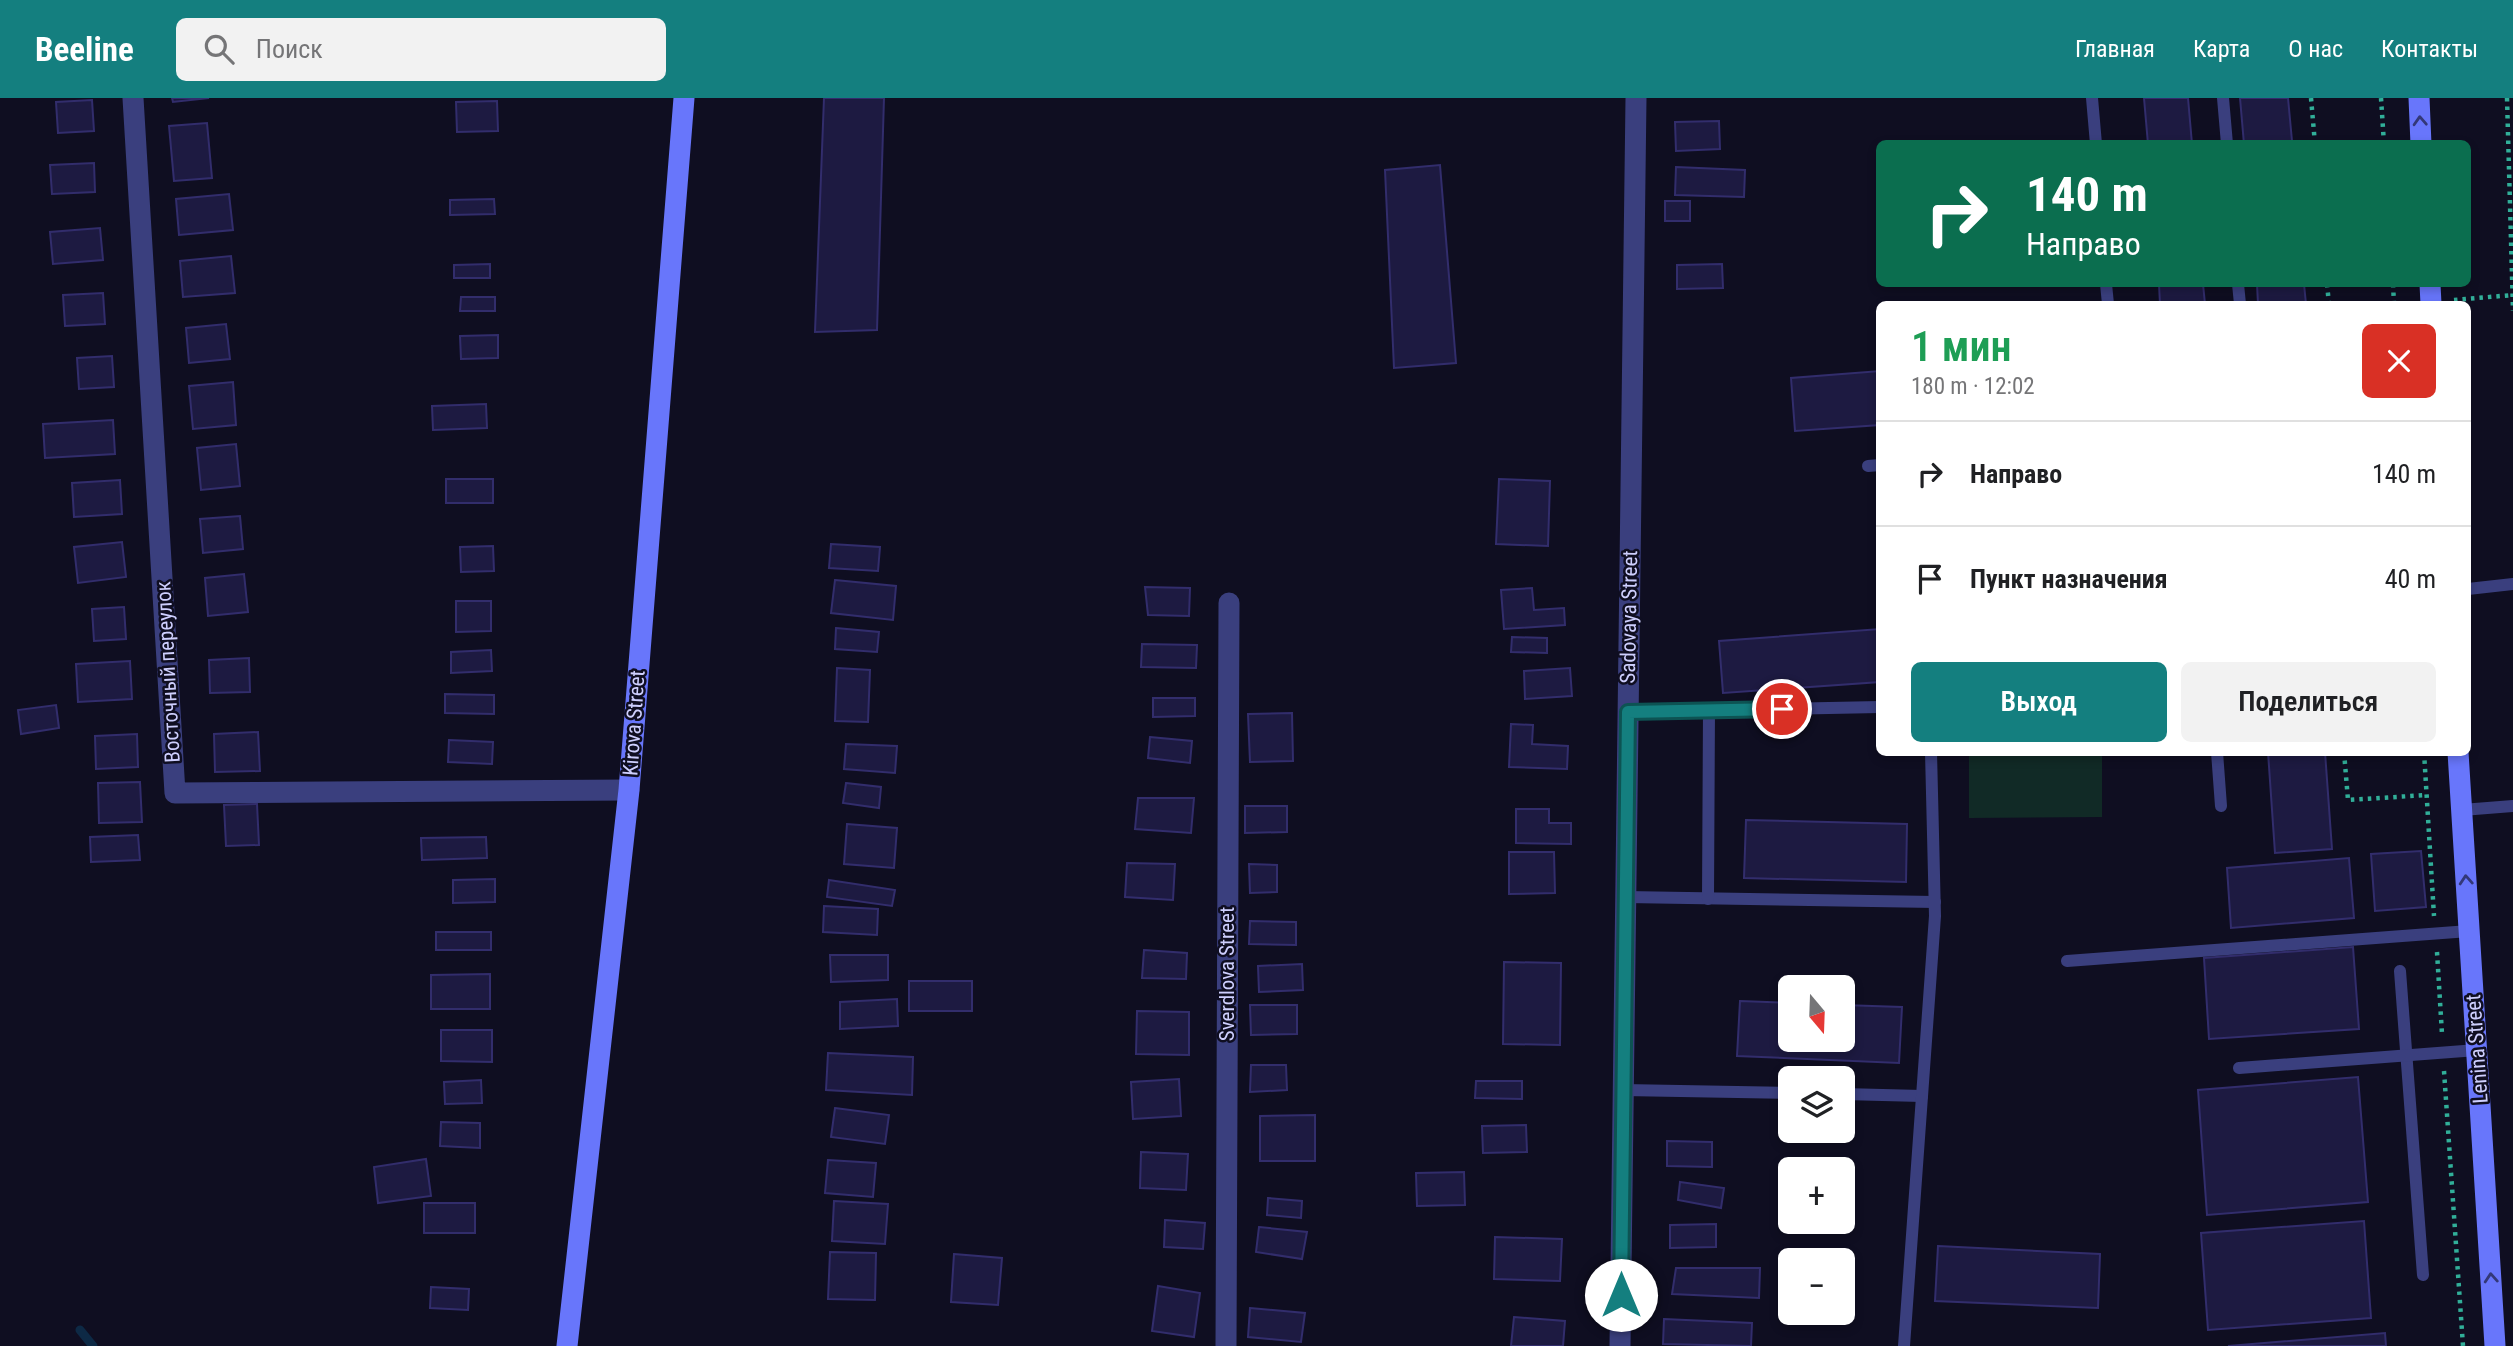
<!DOCTYPE html>
<html lang="ru">
<head>
<meta charset="utf-8">
<style>
  body { margin:0; font-family:"Roboto Condensed",sans-serif; background:#f2f2f2; color:#202124; height:100vh; display:flex; flex-direction:column; font-size:26px; white-space:nowrap }
  * { box-sizing:border-box; margin:0 }
  p { font-size:23px; color:#757577 }
  .icon { flex:none; width:38px; height:38px; fill:none; stroke:currentColor; stroke-width:2; stroke-linecap:round; stroke-linejoin:round }
  .map { position:relative; flex:1; overflow:hidden }
  .panel { position:absolute; left:1876px; top:203px; width:595px; height:455px; display:flex; flex-direction:column; background:#fff; border-radius:10px; box-shadow:0 4px 10px #0003 }
  .panel>* { flex:none }
  .banner { position:absolute; left:1876px; top:42px; width:595px; height:147px; border-radius:10px; box-shadow:0 4px 10px #0003; background:#0b6e4f; color:#fff; overflow:hidden }
  .needle { width:46px; rotate:161deg }
  .fabs { position:absolute; left:1778px; top:877px; display:grid; gap:14px }
  .fabs a { display:grid; place-items:center; width:77px; height:77px; border-radius:10px; background:#fff; box-shadow:0 4px 10px #0003; font-size:35px }
  .pin { position:absolute; display:grid; place-items:center; width:60px; height:60px; color:#fff; margin:-30px; border:4px solid #fff; border-radius:50%; box-shadow:0 2px 7px #0007 }
  .me { position:absolute; width:77px; margin:-38px; rotate:0deg; stroke-linejoin:round; filter:drop-shadow(0 0 5px #0008) }
  .turn { display:flex; align-items:center; gap:24px; height:147px; padding:0 35px; font-size:32px }
  .turn .icon { width:91px; height:91px; stroke-width:2.5 }
  .turn b { display:block; font-size:49px; line-height:60px }
  .round { display:grid; place-items:center; flex:none; width:74px; height:74px; border-radius:10px; background:#f2f2f2 }
  .summary { display:flex; align-items:center; justify-content:space-between; height:119px; padding:0 35px }
  h1 { font-size:42px; font-weight:600; line-height:52px; color:#1e9e55 }
  .button { display:flex; gap:14px; margin-top:auto; padding:14px 35px }
  .button a { flex:1; height:80px; border-radius:10px; background:#147f7f; color:#fff; font-size:28px; font-weight:600; line-height:80px; text-align:center }
  .button a+a { background:#f2f2f2; color:#202124 }
  ul { padding:0; list-style:none }
  li { display:flex; align-items:center; gap:21px; height:105px; padding:0 35px; border-top:2px solid #e0e0e0 }
  li div { flex:1 }
  li b { display:block; font-size:26px }
  li em { font-style:normal }
  header { display:flex; align-items:center; gap:42px; box-sizing:border-box; height:98px; padding:0 35px; background:#147f7f; color:#fff }
  header strong { font-size:33px }
  nav { display:flex; gap:38px; margin-inline-start:auto; font-size:24px }
  .search { width:490px; height:63px; background:#f2f2f2; display:flex; align-items:center; gap:18px; box-sizing:border-box; padding:0 24px; border-radius:10px; color:#757577; font-size:26px }
  .map>svg:first-child { display:block }
  .green { fill:#112a26 }
  .lines { fill:none; stroke-linecap:round; stroke-linejoin:round }
  .stream { stroke:#0d2945; stroke-width:9 }
  .building { fill:#1d1a41; stroke:#322d6c; stroke-width:2 }
  .path { stroke:#31af99; stroke-width:4.5; stroke-dasharray:3.5 5; stroke-linecap:butt }
  .lane { stroke:#3a3f7e; stroke-width:12 }
  .street { stroke:#3a3f7e; stroke-width:21 }
  .secondary { stroke:#6876fb; stroke-width:21 }
  .oneway { stroke:#333878 }
  .route-casing { stroke:#0d5353; stroke-width:18 }
  .route { stroke:#147f7f; stroke-width:12 }
  .labels { text-anchor:middle; dominant-baseline:central; stroke-width:5; stroke-linejoin:round; paint-order:stroke }
  .street-label { font-size:21px; fill:#cecffe; stroke:#0f0e21 }
</style>
</head>
<body>
<header>
<strong>Beeline</strong>
<div class="search"><svg class="icon" aria-label="search" viewBox="0 0 24 24"><circle cx="10" cy="10" r="6"/><path d="M15 15l6 6"/></svg>Поиск</div>
<nav><a>Главная</a><a>Карта</a><a>О нас</a><a>Контакты</a></nav>
</header>
<div class="map">
<svg width="2513" height="1248" viewBox="0 0 2513 1248">
  <rect width="100%" height="100%" fill="#0f0e21"/>
  <path class="green" d="M1969,655H2102V719L1969,720Z"/>
  <g class="lines">
    <path class="stream" d="M80,1232L93,1248"/>
  </g>
  <g class="building">
    <path d="M172,0H209L173,4Z"/>
    <path d="M824,0H884L877,232L815,234Z"/>
    <path d="M2144,0H2188L2192,46H2148Z"/>
    <path d="M2240,0H2288L2292,43L2244,46Z"/>
    <path d="M92,2L94,33L58,35L56,4Z"/>
    <path d="M497,3L498,33L457,34L456,4Z"/>
    <path d="M1719,23L1720,51L1676,53L1675,24Z"/>
    <path d="M207,25L212,80L174,83L169,28Z"/>
    <path d="M94,65L95,94L52,96L50,67Z"/>
    <path d="M1440,67L1456,265L1394,270L1385,72Z"/>
    <path d="M1676,69L1745,72L1744,99L1675,97Z"/>
    <path d="M229,96L233,132L179,137L176,101Z"/>
    <path d="M494,101L495,116L450,117V102Z"/>
    <rect x="1665" y="103" width="25" height="20"/>
    <path d="M100,130L103,162L53,166L50,134Z"/>
    <path d="M231,158L235,195L183,199L180,163Z"/>
    <path d="M490,166V180H454V167Z"/>
    <path d="M1722,166L1723,190L1677,191V167Z"/>
    <path d="M2159,186H2203L2205,206H2160Z"/>
    <path d="M2257,186H2304L2306,206H2258Z"/>
    <path d="M103,195L105,226L65,228L63,197Z"/>
    <path d="M461,199H495V213H460Z"/>
    <path d="M226,226L230,261L189,265L186,230Z"/>
    <path d="M498,237V260L461,261L460,238Z"/>
    <path d="M112,258L114,289L79,291L77,260Z"/>
    <path d="M1880,273V327L1795,333L1791,280Z"/>
    <path d="M233,284L236,327L193,331L189,288Z"/>
    <path d="M486,306L487,330L433,332L432,308Z"/>
    <path d="M113,322L115,356L45,360L43,326Z"/>
    <path d="M236,346L240,388L201,392L197,350Z"/>
    <rect x="446" y="381" width="47" height="24"/>
    <path d="M1499,381L1550,383L1548,448L1496,446Z"/>
    <path d="M120,382L122,416L74,419L72,385Z"/>
    <path d="M240,418L243,451L203,455L200,421Z"/>
    <path d="M122,444L126,479L78,485L74,449Z"/>
    <path d="M831,446L880,449L878,473L829,470Z"/>
    <path d="M493,448L494,473L461,474L460,449Z"/>
    <path d="M244,476L248,514L208,518L205,480Z"/>
    <path d="M835,482L896,488L893,522L831,515Z"/>
    <path d="M1145,489L1190,490L1189,518L1148,517Z"/>
    <path d="M1532,490L1534,512L1564,510L1565,527L1504,531L1501,492Z"/>
    <path d="M456,503H491V533L456,534Z"/>
    <path d="M124,509L126,541L94,543L92,511Z"/>
    <path d="M836,530L879,534L877,554L835,551Z"/>
    <path d="M1880,531V584L1723,595L1719,543Z"/>
    <path d="M1512,539L1547,540V555L1511,554Z"/>
    <path d="M1142,546L1197,547L1196,570L1141,569Z"/>
    <path d="M491,552L492,573L451,575V554Z"/>
    <path d="M249,560L250,594L210,595L209,562Z"/>
    <path d="M130,563L132,601L78,604L76,566Z"/>
    <path d="M837,570L870,572L868,624L835,623Z"/>
    <path d="M1570,570L1572,598L1525,601L1524,573Z"/>
    <path d="M445,596L494,597V616L445,615Z"/>
    <path d="M1153,600H1195V618L1153,619Z"/>
    <path d="M56,607L59,630L21,636L18,612Z"/>
    <path d="M1292,615L1293,663L1250,664L1248,616Z"/>
    <path d="M1511,626L1533,627L1532,646L1568,648L1567,671L1509,669Z"/>
    <path d="M258,634L260,673L215,674L214,636Z"/>
    <path d="M137,636L138,669L96,671L95,638Z"/>
    <path d="M1150,639L1192,643L1190,665L1148,660Z"/>
    <path d="M449,642L493,644L492,666L448,664Z"/>
    <path d="M846,646L897,648L895,675L844,671Z"/>
    <path d="M2268,654H2325L2332,751L2275,755Z"/>
    <path d="M140,684L142,724L99,725L98,685Z"/>
    <path d="M846,685L881,689L879,710L843,705Z"/>
    <path d="M1138,700H1194L1191,735L1135,731Z"/>
    <path d="M257,706L259,747L226,748L224,707Z"/>
    <path d="M1245,708H1287V734L1245,735Z"/>
    <path d="M1516,711H1549V725H1571V746L1516,745Z"/>
    <path d="M1746,722L1907,726L1906,784L1744,780Z"/>
    <path d="M847,726L897,730L894,770L844,766Z"/>
    <path d="M138,737L140,762L91,764L90,739Z"/>
    <path d="M486,739L487,760L422,762L421,740Z"/>
    <path d="M2421,753L2426,809L2375,813L2371,756Z"/>
    <path d="M1509,754H1554L1555,795L1509,796Z"/>
    <path d="M2349,760L2354,820L2231,830L2227,770Z"/>
    <path d="M1127,765L1175,766L1173,802L1125,799Z"/>
    <path d="M1249,766L1277,767V794L1250,795Z"/>
    <path d="M495,781V804L453,805V782Z"/>
    <path d="M829,782L895,792L892,808L827,799Z"/>
    <path d="M824,808L878,811L877,837L823,834Z"/>
    <path d="M1250,823L1296,824V847L1249,846Z"/>
    <rect x="436" y="834" width="55" height="18"/>
    <path d="M2353,849L2359,931L2209,941L2204,860Z"/>
    <path d="M1144,852L1187,855L1186,881L1142,880Z"/>
    <path d="M830,857H888V882L831,884Z"/>
    <path d="M1504,864L1561,865L1560,947L1503,946Z"/>
    <path d="M1302,866L1303,892L1259,894L1258,868Z"/>
    <path d="M490,876V911H431V877Z"/>
    <rect x="909" y="883" width="63" height="30"/>
    <path d="M897,901L898,928L840,931V904Z"/>
    <path d="M1740,903L1790,905V942H1843V907L1902,909L1899,965L1737,958Z"/>
    <path d="M1250,907H1297V936L1251,937Z"/>
    <path d="M1137,913L1189,914V957L1136,956Z"/>
    <path d="M441,932H492V964L441,963Z"/>
    <path d="M828,955L913,959L912,997L826,992Z"/>
    <path d="M1251,967H1286L1287,992L1250,994Z"/>
    <path d="M2358,979L2368,1104L2207,1117L2198,992Z"/>
    <path d="M1179,981L1181,1018L1133,1021L1131,984Z"/>
    <path d="M481,982L482,1005L445,1006L444,984Z"/>
    <path d="M1476,983H1522V1001L1475,1000Z"/>
    <path d="M835,1010L889,1017L885,1046L831,1039Z"/>
    <path d="M1315,1017V1063H1260V1018Z"/>
    <path d="M441,1024L480,1025V1050L440,1048Z"/>
    <path d="M1526,1027L1527,1054L1483,1055L1482,1028Z"/>
    <path d="M1667,1043L1712,1044V1069L1667,1068Z"/>
    <path d="M1141,1054L1188,1056L1186,1092L1140,1090Z"/>
    <path d="M426,1061L431,1098L378,1105L374,1069Z"/>
    <path d="M828,1062L876,1065L873,1099L825,1095Z"/>
    <path d="M1464,1074L1465,1107L1417,1108L1416,1075Z"/>
    <path d="M1680,1084L1724,1090L1721,1110L1678,1102Z"/>
    <path d="M1268,1100L1302,1103L1301,1120L1267,1117Z"/>
    <path d="M834,1103L888,1106L885,1146L832,1143Z"/>
    <rect x="424" y="1105" width="51" height="30"/>
    <path d="M1165,1122L1205,1125L1203,1151L1164,1149Z"/>
    <path d="M2364,1123L2371,1220L2208,1232L2201,1135Z"/>
    <path d="M1716,1126V1149L1670,1150V1127Z"/>
    <path d="M1259,1129L1307,1134L1302,1161L1256,1154Z"/>
    <path d="M1495,1139L1562,1141L1560,1183L1494,1181Z"/>
    <path d="M1938,1148L2100,1156L2098,1210L1935,1203Z"/>
    <path d="M830,1154L876,1155L875,1202L828,1201Z"/>
    <path d="M954,1156L1002,1160L998,1207L951,1204Z"/>
    <path d="M1676,1170H1760L1759,1200L1672,1196Z"/>
    <path d="M1158,1188L1200,1195L1194,1239L1152,1233Z"/>
    <path d="M431,1189L469,1191L468,1212L430,1210Z"/>
    <path d="M1250,1210L1305,1215L1301,1244L1248,1239Z"/>
    <path d="M1514,1219L1565,1223L1563,1248H1511Z"/>
    <path d="M1664,1221L1752,1225L1751,1248L1663,1246Z"/>
    <path d="M2385,1235L2386,1248H2228Z"/>
  </g>
  <g class="lines">
    <g class="path">
      <path d="M2311,0L2315,46"/>
      <path d="M2381,0L2384,46"/>
      <path d="M2507,0L2513,213"/>
      <path d="M2327,186L2329,206"/>
      <path d="M2393,186L2394,206"/>
      <path d="M2454,202L2513,197"/>
      <path d="M2344,654L2348,702L2427,697"/>
      <path d="M2424,654L2434,818"/>
      <path d="M2437,854L2442,936"/>
      <path d="M2444,973L2463,1248"/>
    </g>
    <g class="lane">
      <path d="M2092,0L2096,46"/>
      <path d="M2223,0L2227,46"/>
      <path d="M2106,186L2108,206"/>
      <path d="M2238,186L2240,206"/>
      <path d="M1868,368L1880,367"/>
      <path d="M2468,491L2513,486"/>
      <path d="M1628,614L1880,609"/>
      <path d="M2217,654L2221,708"/>
      <path d="M2462,712L2513,708"/>
      <path d="M1626,799L1935,804"/>
      <path d="M1708,801L1709,612"/>
      <path d="M2067,863L2469,833"/>
      <path d="M2400,873L2423,1177"/>
      <path d="M2239,970L2477,952"/>
      <path d="M1623,992L1790,995"/>
      <path d="M1843,996L1922,998"/>
      <path d="M1904,1248L1935,818L1931,654"/>
    </g>
    <g class="street">
      <path d="M133,0L175,695L629,692"/>
      <path d="M1226,1248L1229,505"/>
      <path d="M1620,1248L1636,0"/>
    </g>
    <g class="secondary">
      <path d="M2419,0L2421,46"/>
      <path d="M2430,186L2431,206"/>
      <path d="M2458,654L2495,1248"/>
      <path d="M567,1248L629,692L684,0"/>
    </g>
  </g>
  <defs><path id="oneway-chevron" d="M-2-3.5L2.5 0L-2 3.5" fill="none" stroke-width="1.6" stroke-linecap="round" stroke-linejoin="round" transform="scale(1.75)"/></defs>
  <g class="oneway">
    <use href="#oneway-chevron" transform="translate(2420 23) rotate(-93)"/>
    <use href="#oneway-chevron" transform="translate(2466 782) rotate(-94)"/>
    <use href="#oneway-chevron" transform="translate(2491 1180) rotate(-94)"/>
  </g>
  <g class="lines">
    <g class="route-casing">
      <path id="route" d="M1621,1197L1628,614L1782,611"/>
    </g>
    <use href="#route" class="route"/>
  </g>
  <g class="labels">
    <g class="street-label">
      <text transform="translate(1629 519) rotate(-89)">Sadovaya Street</text>
      <text transform="translate(168 574) rotate(-93)">Восточный переулок</text>
      <text transform="translate(634 625) rotate(-86)">Kirova Street</text>
      <text transform="translate(1227 876) rotate(-90)">Sverdlova Street</text>
      <text transform="translate(2477 951) rotate(-94)">Lenina Street</text>
    </g>
  </g>
</svg>
<div class="fabs">
<a><svg class="needle" viewBox="-14 -14 28 28"><path d="M0-13l5 13h-10z" fill="#e53935"/><path d="M0 13l5-13h-10z" fill="#757577"/></svg></a>
<a><svg class="icon" aria-label="layers" viewBox="0 0 24 24"><path d="M12 4l9 5-9 5-9-5zM3 14l9 5 9-5"/></svg></a>
<a>+</a>
<a>−</a>
</div>
<div class="pin" style="left:1782px;top:611px;background:#d93025"><svg class="icon" aria-label="arrive" viewBox="0 0 24 24"><path d="M6 21V4h12l-3 4 3 4H6"/></svg></div>
<svg class="me" style="left:1621px;top:1197px" viewBox="-20 -20 40 40"><circle r="19" fill="#fff"/><path d="M0-13L10 11 0 6-10 11z" fill="#147f7f"/></svg>
<div class="banner">
<div class="turn"><svg class="icon" aria-label="right" viewBox="0 0 24 24"><path d="M7 20v-9h11M14 6l5 5-5 5"/></svg><div><b>140 m</b>Направо</div></div>
</div>
<section class="panel">
<div class="summary"><div><h1>1 мин</h1><p>180 m · 12:02</p></div><a class="round" style="background:#d93025;color:#fff"><svg class="icon" aria-label="close" viewBox="0 0 24 24"><path d="M6 6l12 12M18 6L6 18"/></svg></a></div>
<ul>
<li><svg class="icon" aria-label="right" viewBox="0 0 24 24"><path d="M7 20v-9h11M14 6l5 5-5 5"/></svg><div><b>Направо</b></div><em>140 m</em></li>
<li><svg class="icon" aria-label="arrive" viewBox="0 0 24 24"><path d="M6 21V4h12l-3 4 3 4H6"/></svg><div><b>Пункт назначения</b></div><em>40 m</em></li>
</ul>
<div class="button"><a>Выход</a><a>Поделиться</a></div>
</section>
</div>
</body>
</html>
